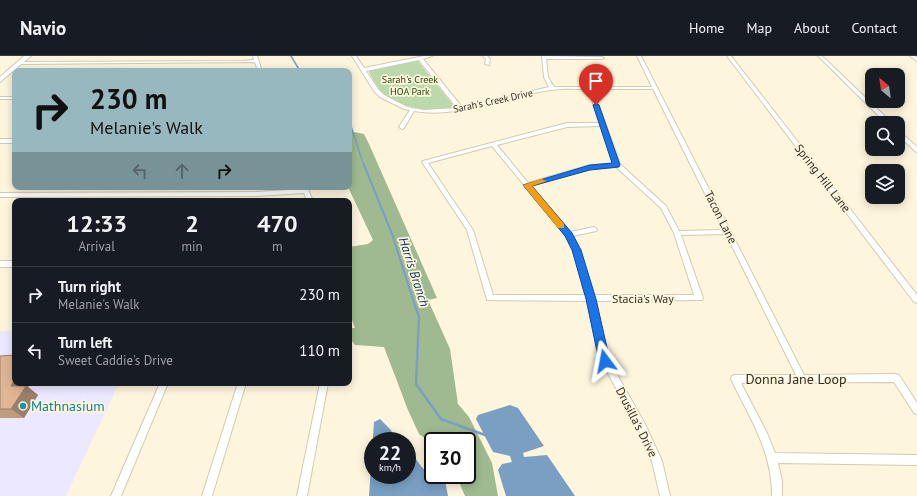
<!DOCTYPE html>
<html lang="en">
<head>
<meta charset="utf-8">
<style>
  body { margin:0; font-family:"PT Sans",sans-serif; background:#20242c; color:#f1f3f6; height:100vh; display:flex; flex-direction:column; font-size:15px; white-space:nowrap }
  * { box-sizing:border-box; margin:0 }
  p { font-size:13px; color:#9ea1a6 }
  .icon { flex:none; width:22px; height:22px; fill:none; stroke:currentColor; stroke-width:2; stroke-linecap:round; stroke-linejoin:round }
  .map { position:relative; flex:1; overflow:hidden }
  .sheet { position:absolute; left:12px; top:142px; width:340px; height:188px; display:flex; flex-direction:column; background:#171b24; border-radius:8px; box-shadow:0 2px 10px #0003 }
  .sheet>* { flex:none }
  .guide { position:absolute; left:12px; top:12px; width:340px; height:122px; border-radius:8px; box-shadow:0 2px 10px #0003; background:#96b8be; color:#111; overflow:hidden }
  .needle { width:26px; rotate:331deg }
  .fabs { position:absolute; left:865px; top:12px; display:grid; gap:8px }
  .fabs a { display:grid; place-items:center; width:40px; height:40px; border-radius:8px; background:#171b24; box-shadow:0 2px 10px #0003; font-size:20px }
  .speed { position:absolute; left:364px; top:376px; display:flex; gap:8px; font-size:20px; font-weight:700; text-align:center }
  .speed>* { display:grid; place-content:center; width:52px; height:52px; border-radius:50%; background:#171b24; box-shadow:0 2px 10px #0003; line-height:1 }
  .speed small { font-size:10px; font-weight:400 }
  .speed .limit { border:2px solid #111; border-radius:6px; background:#fff; color:#111 }
  .pin { position:absolute; display:grid; place-items:center; width:34px; height:34px; color:#fff; margin:-41px -17px; border-radius:50% 50% 50% 0; rotate:-45deg; box-shadow:0 0 4px #0007 }
  .pin .icon { rotate:45deg }
  .me { position:absolute; width:44px; margin:-22px; rotate:347deg; stroke-linejoin:round; filter:drop-shadow(0 0 3px #0008) }
  .turn { display:flex; align-items:center; gap:14px; height:84px; padding:0 12px; font-size:18px }
  .turn .icon { width:52px; height:52px; stroke-width:2.5 }
  .turn b { display:block; font-size:28px; line-height:34px }
  .lanes { display:flex; align-items:center; height:38px; padding:0 12px; background:#0003; justify-content:center; gap:20px; direction:ltr }
  .lanes .off { opacity:.35 }
  .eta { display:flex; justify-content:space-evenly; align-items:center; height:68px; text-align:center }
  .eta b { font-size:24px; font-weight:700; line-height:28px }
  ul { padding:0; list-style:none }
  li { display:flex; align-items:center; gap:12px; height:56px; padding:0 12px; border-top:1px solid #363941 }
  li div { flex:1 }
  li b { display:block; font-size:15px }
  li em { font-style:normal }
  header { display:flex; align-items:center; gap:24px; box-sizing:border-box; height:56px; padding:0 20px; background:#171b24; border-bottom:1px solid #363941 }
  header strong { font-size:19px }
  nav { display:flex; gap:22px; margin-inline-start:auto; font-size:14px }
  .map>svg:first-child { display:block }
  .commercial { fill:#ece8ff }
  .green { fill:#bcd8ad }
  .forest { fill:#9fba90 }
  .water { fill:#7a9fc2 }
  .lines { fill:none; stroke-linecap:round; stroke-linejoin:round }
  .stream-far2 { stroke:#7a9fc2; stroke-width:1.5 }
  .stream-far1 { stroke:#7a9fc2; stroke-width:2 }
  .stream { stroke:#7a9fc2; stroke-width:2.5 }
  .minor-casing { stroke:#d2cab2; stroke-width:2 }
  .secondary-casing { stroke:#d2cab2; stroke-width:2 }
  .minor { fill:#fff; fill-rule:evenodd }
  .secondary { fill:#fff; fill-rule:evenodd }
  .wall { fill:#c09c7f }
  .shaded-wall { fill:#9c7f68 }
  .building { fill:#dfb594; stroke:#9c7f68 }
  .route { fill:#1a73e8; stroke:#114b97 }
  .slow { fill:#f59e0b }
  .culture-dot { fill:#0f9aa8; stroke:#fef5dd; stroke-width:1.5 }
  .labels { text-anchor:middle; dominant-baseline:central; stroke-width:3.5; stroke-linejoin:round; paint-order:stroke }
  .far-park-label { font-size:10px; fill:#224304; stroke:#fef5dd }
  .far-street-label { font-size:10px; fill:#302d24; stroke:#fef5dd }
  .street-label { font-size:12px; fill:#302d24; stroke:#fef5dd }
  .water-label { font-size:13px; font-style:italic; fill:#0d385b; stroke:#fef5dd }
  .near-street-label { font-size:14px; fill:#302d24; stroke:#fef5dd }
  .near-culture-label { font-size:14px; fill:#0d838f; stroke:#fef5dd; text-anchor:start }
</style>
</head>
<body>
<header>
<strong>Navio</strong>
<nav><a>Home</a><a>Map</a><a>About</a><a>Contact</a></nav>
</header>
<div class="map">
<svg width="917" height="440" viewBox="0 0 917 440">
  <rect width="100%" height="100%" fill="#fef5dd"/>
  <path class="commercial" d="M0,275H15V327H119L66,440H0Z"/>
  <path class="green" d="M414,5H418L455,51C437,59 399,51 384,39C378,33 373,23 369,16L371,14Z"/>
  <path class="forest" d="M349,75L364,78L369,88L437,242L428,244L450,293L458,348L469,361L492,407L498,440H465L456,419H467V385H433V388L419,378L408,354L384,291L355,289L349,281V272H355L349,256V191L368,188L373,184L348,131Z"/>
  <g class="water">
    <path d="M510,349L518,352L544,390L523,397L524,401L547,399L575,440H506L498,414L502,408L512,406L510,400L493,396L476,363L478,359Z"/>
    <path d="M380,363L391,374L396,385H373V419H407V394C424,408 419,419 444,419L448,440H369L374,366Z"/>
  </g>
  <g class="lines">
    <g class="stream-far2">
      <path d="M291,0L300,15"/>
      <path d="M349,64L364,110"/>
    </g>
    <path class="stream-far1" d="M364,109L392,178L416,253"/>
    <path class="stream" d="M416,252L419,261L416,328L441,363L485,379"/>
    <g class="minor-casing">
      <g id="minor">
        <path d="M253,0H257L262,15H258L255,6L20,8L18,7L20,6L243,5L254,4Z"/>
        <path d="M352,0H356L364,12L424,0H432L423,3L462,51L549,31L544,21L542,0L602,1L604,2L602,3H546L548,21L554,31H652L637,0H641L804,319L896,318L899,319L917,347V358L914,357L894,326L741,327L767,377L775,397L917,399V409L778,407L782,425V440H772C772,394 750,363 731,323L732,320L735,319H796L726,178L681,179L703,242L702,244L594,245L609,304L646,370L662,405L670,440H660L652,405L640,376L601,305L587,245L487,244L467,174L422,106L423,105L567,67H600L588,33C576,33 563,32 551,34C506,40 461,63 414,55L404,72L402,73L399,71L410,54L404,53L380,41L374,35ZM419,4L457,52L424,54L407,51L384,39L378,33L366,15ZM593,33H653L723,174L679,175L666,150L620,108ZM601,70L614,108L590,109L528,127L497,89L567,71ZM492,90L566,180L573,194L585,239H493L473,174L428,107ZM616,111L661,152L674,177L694,239H593L579,194L573,180L596,175L597,173L594,171L570,176L531,130L590,113Z"/>
        <path d="M483,0H487L490,3L489,9L485,8L486,3Z"/>
        <path d="M727,0H731L917,239V247L914,246Z"/>
        <path d="M818,0H822L892,67H886Z"/>
        <path d="M910,0H915L917,2V5Z"/>
        <rect x="0" y="41" width="15" height="2"/>
        <path d="M898,74L917,91V96L915,95L898,79Z"/>
        <rect x="0" y="83" width="15" height="4"/>
        <path d="M303,131H307L313,145H307L304,137L256,140L0,141V137L256,136L303,133Z"/>
        <rect x="0" y="205" width="15" height="6"/>
        <path d="M160,327H168L121,440H111Z"/>
        <path d="M238,327H246L212,440H202Z"/>
        <path d="M320,327H328L307,440H297Z"/>
      </g>
    </g>
    <g class="secondary-casing">
      <path id="secondary" d="M24,0H31L0,26V21Z"/>
    </g>
    <use href="#minor" class="minor"/>
    <use href="#secondary" class="secondary"/>
  </g>
  <path class="wall" d="M0,300L15,327H30L28,331L38,339L24,362H0Z"/>
  <path class="shaded-wall" d="M15,323V327H30L28,331L38,339L24,362L11,353V330Z"/>
  <path class="building" d="M15,299V323L11,330H26L11,353H0V300Z"/>
  <path class="route" d="M596,47L599,49L620,109L619,111L590,114L532,130L572,177L581,194L596,243L610,305L608,308H601L599,305L586,243L572,194L565,180L523,129L590,109L612,107L593,49Z"/>
  <path class="slow" d="M541,123L547,125L532,130L564,168V172H558L523,129Z"/>
  <circle class="culture-dot" cx="23" cy="350" r="4"/>
  <g class="labels">
    <g class="far-park-label">
      <text x="410" y="23">Sarah's Creek<tspan x="410" dy="12">HOA Park</tspan></text>
    </g>
    <g class="far-street-label">
      <text transform="translate(493 45) rotate(-12)">Sarah's Creek Drive</text>
    </g>
    <g class="street-label">
      <text transform="translate(823 122) rotate(52)">Spring Hill Lane</text>
      <text transform="translate(721 161) rotate(63)">Tacon Lane</text>
      <text x="643" y="242">Stacia's Way</text>
      <text transform="translate(637 366) rotate(63)">Drusilla's Drive</text>
    </g>
    <g class="water-label">
      <text transform="translate(414 216) rotate(72)">Harris Branch</text>
    </g>
    <g class="near-street-label">
      <text x="796" y="323">Donna Jane Loop</text>
    </g>
    <g class="near-culture-label">
      <text x="31" y="350">Mathnasium</text>
    </g>
  </g>
</svg>
<div class="fabs">
<a><svg class="needle" viewBox="-14 -14 28 28"><path d="M0-13l5 13h-10z" fill="#e53935"/><path d="M0 13l5-13h-10z" fill="#9ea1a6"/></svg></a>
<a><svg class="icon" aria-label="search" viewBox="0 0 24 24"><circle cx="10" cy="10" r="6"/><path d="M15 15l6 6"/></svg></a>
<a><svg class="icon" aria-label="layers" viewBox="0 0 24 24"><path d="M12 4l9 5-9 5-9-5zM3 14l9 5 9-5"/></svg></a>
</div>
<div class="speed"><div>22<small>km/h</small></div><div class="limit">30</div></div>
<div class="pin" style="left:596px;top:49px;background:#d93025"><svg class="icon" aria-label="arrive" viewBox="0 0 24 24"><path d="M6 21V4h12l-3 4 3 4H6"/></svg></div>
<svg class="me" style="left:605px;top:305px" viewBox="-20 -20 40 40"><path d="M0-17L14 15 0 8-14 15z" fill="#1a73e8" stroke="#fff" stroke-width="4"/></svg>
<div class="guide">
<div class="turn"><svg class="icon" aria-label="right" viewBox="0 0 24 24"><path d="M7 20v-9h11M14 6l5 5-5 5"/></svg><div><b>230 m</b>Melanie's Walk</div></div>
<div class="lanes"><svg class="icon off" aria-label="left" viewBox="0 0 24 24"><path d="M17 20v-9H6M10 6l-5 5 5 5"/></svg><svg class="icon off" aria-label="ahead" viewBox="0 0 24 24"><path d="M12 20V5M6 11l6-6 6 6"/></svg><svg class="icon" aria-label="right" viewBox="0 0 24 24"><path d="M7 20v-9h11M14 6l5 5-5 5"/></svg></div>
</div>
<section class="sheet">
<div class="eta">
<div><b>12:33</b><p>Arrival</p></div>
<div><b>2</b><p>min</p></div>
<div><b>470</b><p>m</p></div>
</div>
<ul>
<li><svg class="icon" aria-label="right" viewBox="0 0 24 24"><path d="M7 20v-9h11M14 6l5 5-5 5"/></svg><div><b>Turn right</b><p>Melanie's Walk</p></div><em>230 m</em></li>
<li><svg class="icon" aria-label="left" viewBox="0 0 24 24"><path d="M17 20v-9H6M10 6l-5 5 5 5"/></svg><div><b>Turn left</b><p>Sweet Caddie's Drive</p></div><em>110 m</em></li>
</ul>
</section>
</div>
</body>
</html>
